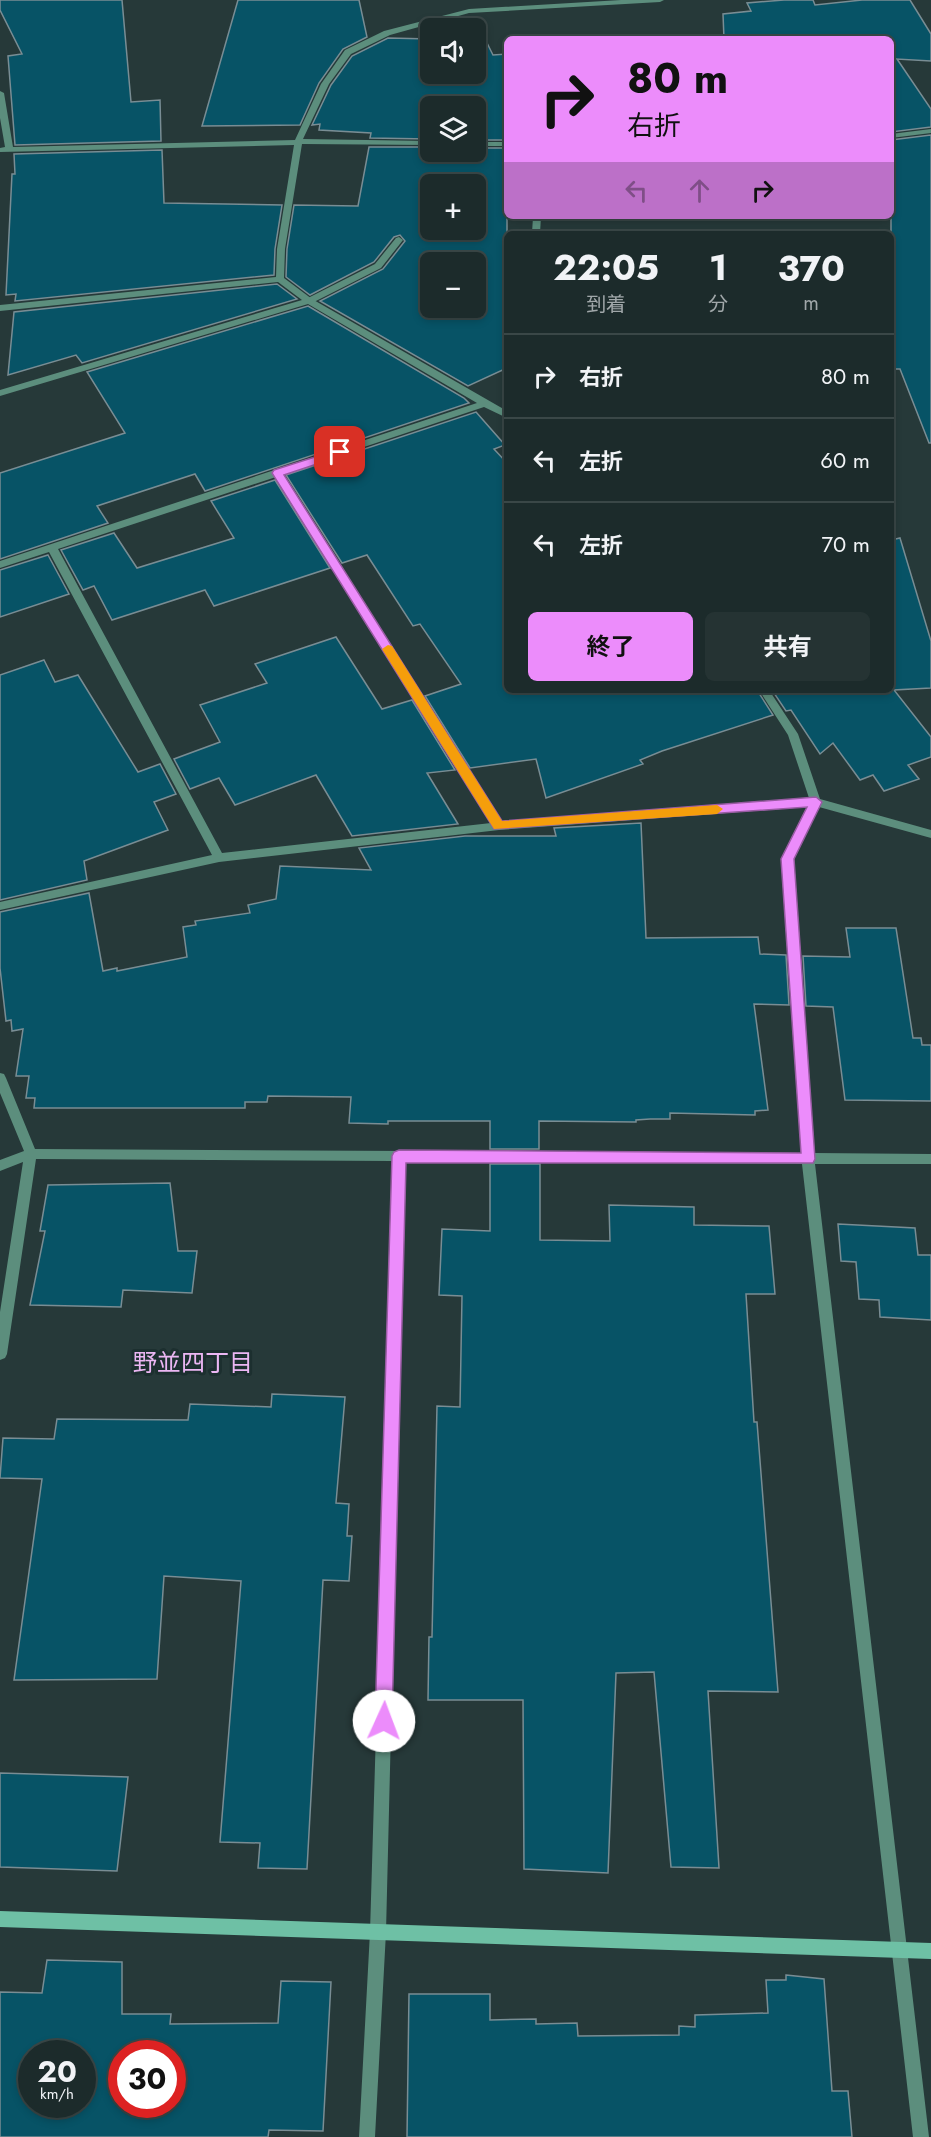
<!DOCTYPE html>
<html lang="ja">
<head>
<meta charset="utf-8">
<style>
  body { margin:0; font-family:Jost,"Noto Sans JP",sans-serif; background:#253333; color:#f1f3f6; height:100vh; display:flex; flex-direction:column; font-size:22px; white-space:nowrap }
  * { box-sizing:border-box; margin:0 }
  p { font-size:20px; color:#a0a7a9 }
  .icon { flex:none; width:33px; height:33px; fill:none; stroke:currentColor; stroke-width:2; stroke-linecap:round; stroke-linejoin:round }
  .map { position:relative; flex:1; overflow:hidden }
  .panel { position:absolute; left:504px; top:231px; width:390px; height:462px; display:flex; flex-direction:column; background:#1c2b2b; border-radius:9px; box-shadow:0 3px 9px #0003,0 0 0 2px #3a4747 }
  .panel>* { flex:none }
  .guide { position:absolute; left:504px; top:36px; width:390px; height:183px; border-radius:9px; box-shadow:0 3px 9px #0003,0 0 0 2px #3a4747; background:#ec8cfb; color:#111; overflow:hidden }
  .buttons { position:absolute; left:420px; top:18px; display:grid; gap:12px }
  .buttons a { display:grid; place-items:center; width:66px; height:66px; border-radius:9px; background:#1c2b2b; box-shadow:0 3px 9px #0003,0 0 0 2px #3a4747; font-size:30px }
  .speed { position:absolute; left:18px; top:2040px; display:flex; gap:12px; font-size:30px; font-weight:700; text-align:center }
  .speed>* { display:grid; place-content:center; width:78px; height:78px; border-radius:50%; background:#1c2b2b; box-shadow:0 3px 9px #0003,0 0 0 2px #3a4747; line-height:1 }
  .speed small { font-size:15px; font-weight:400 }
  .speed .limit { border:9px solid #d22; background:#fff; color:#111 }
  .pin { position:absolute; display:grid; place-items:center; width:51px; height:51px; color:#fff; margin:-26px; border-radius:12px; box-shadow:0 3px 9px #0006 }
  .me { position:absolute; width:66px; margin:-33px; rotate:2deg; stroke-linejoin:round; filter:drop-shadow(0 0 4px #0008) }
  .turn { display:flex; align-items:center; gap:21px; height:126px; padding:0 24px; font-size:27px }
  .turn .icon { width:78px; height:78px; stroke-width:2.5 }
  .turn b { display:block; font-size:42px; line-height:51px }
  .lanes { display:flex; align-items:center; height:57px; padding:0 24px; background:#0003; justify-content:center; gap:30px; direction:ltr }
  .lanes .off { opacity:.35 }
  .eta { display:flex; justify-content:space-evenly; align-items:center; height:102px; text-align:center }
  .eta b { font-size:36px; font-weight:700; line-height:42px }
  .button { display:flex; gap:12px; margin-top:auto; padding:12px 24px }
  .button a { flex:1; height:69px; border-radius:9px; background:#ec8cfb; color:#111; font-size:24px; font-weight:700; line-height:69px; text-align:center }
  .button a+a { background:#253333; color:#f1f3f6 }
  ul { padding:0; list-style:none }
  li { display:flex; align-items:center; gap:18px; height:84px; padding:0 24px; border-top:2px solid #3a4747 }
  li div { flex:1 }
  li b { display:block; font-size:22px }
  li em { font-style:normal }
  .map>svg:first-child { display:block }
  .building { fill:#075366; stroke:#798d94; stroke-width:1.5; fill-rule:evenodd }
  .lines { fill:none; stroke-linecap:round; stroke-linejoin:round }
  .lane { fill:#5c8e7d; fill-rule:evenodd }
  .street { fill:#5c8e7d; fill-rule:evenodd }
  .secondary { fill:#6ec0a5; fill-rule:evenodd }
  .route { fill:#ec8cfb; stroke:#995ba3; stroke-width:1.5 }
  .slow { fill:#f59e0b }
  .labels { text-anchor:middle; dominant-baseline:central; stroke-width:6; stroke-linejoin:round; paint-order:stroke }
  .neighbourhood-label { font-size:24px; fill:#ebb6f3; stroke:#1c2f2f }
</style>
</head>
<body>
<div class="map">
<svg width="931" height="2137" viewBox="0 0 931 2137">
  <rect width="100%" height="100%" fill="#263939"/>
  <g class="building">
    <path d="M0,0H122L131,102L160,100L161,141L15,145L8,56L22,54L0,10Z"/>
    <path d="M238,0H359L367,37L343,49L319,83L300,125L202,126Z"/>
    <path d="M784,0H813L815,5L862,0H910L931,34V61L897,59L931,109V127L891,132V39H724L723,14L751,11L747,3Z"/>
    <path d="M388,38L430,39V74H476V39H485L493,55L507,54V140H476V106H430V139L370,138L371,133L319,130L320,124L312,125L331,85L352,56Z"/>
    <path d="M931,135V443H929L900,369H891V140Z"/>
    <path d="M369,147H430V152H476V148H507V368L468,386L320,301L383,269L405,241L400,235L394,237L374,262L310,295L286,277L287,249L294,205L358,206ZM430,184H476V230H430ZM430,262H476V308H430Z"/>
    <path d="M162,150L164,203L282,205L275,249L274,275L15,301L16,294L6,295L12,174H15L14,154Z"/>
    <path d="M277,284L297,299L82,363L76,355L8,375L14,312Z"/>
    <path d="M308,306L464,398L469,403L205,491L195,474L97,506L108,523L0,559V473L125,433L87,372Z"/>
    <path d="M476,412L505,445L494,449L507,463V690H757L773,715L662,751L640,760L643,764L546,798L536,759L470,768L425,696L461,684L420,624L413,626L367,555L342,563L286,475Z"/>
    <path d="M275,480L330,568L214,606L205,590L112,620L94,586L83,590L61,550L114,533L137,568L234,538L211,501Z"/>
    <path d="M900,538L931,641V688L894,690L931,737V757L908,765L919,779L884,791L873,775L860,780L833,743L820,754L791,710L786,711L772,690H891V540Z"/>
    <path d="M48,555L69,594L0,617V570Z"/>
    <path d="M336,637L382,709L412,700L455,770L427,773L458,824L352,836L316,775L235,805L219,778L190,789L174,759L220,742L200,705L267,683L255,664Z"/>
    <path d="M44,660L55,682L78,675L138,772L160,764L176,794L154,802L168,830L84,861L87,880L0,900V675Z"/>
    <path d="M641,823L646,938L758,937L760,954L786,955L789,1005L754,1004L768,1110L755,1111V1115L670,1113V1119H650L636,1120V1122L539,1121V1149H490V1121H388V1124L349,1123L351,1097L268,1096L267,1102H245V1108H34L35,1098H26L29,1076H16L23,1029L12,1031L11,1020L6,1021L0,968V912L89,893L103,971L117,968V971L187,957L183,927L196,925L195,921L250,913L248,905L276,899L280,866L371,870L359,848L465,836H556L554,828Z"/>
    <path d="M846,928H896L913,1038H921L922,1045H931V1101L845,1100L833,1007L806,1006L803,956L850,957Z"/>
    <path d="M490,1164H540V1240L610,1241L609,1205L694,1207V1225L769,1226L775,1294H746L754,1422H757L778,1692L708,1691L719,1868L671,1867L654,1672L616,1673L608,1873L524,1869L523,1700H428L429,1637H432L437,1406L460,1407L462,1296L439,1295L442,1229L490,1231Z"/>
    <path d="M170,1183L178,1251H197L192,1293L123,1290L121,1307L30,1305L45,1231H40L48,1185Z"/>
    <path d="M838,1224L915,1228L918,1255H931V1320L880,1317L879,1300L859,1299L856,1262L841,1261Z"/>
    <path d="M272,1394L345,1397L336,1503L349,1504L347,1536H352L349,1581L323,1580L307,1869L258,1868L260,1843L220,1842L241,1581L164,1576L157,1679L14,1680L42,1479L0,1478L3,1438L54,1439L57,1419L188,1420L190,1404L271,1407Z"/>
    <path d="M0,1773L128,1777L117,1871L0,1867Z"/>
    <path d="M47,1960L122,1962V2014H171L170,2024L278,2023L281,1981L331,1982L323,2131L269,2130L268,2137H0V1992L42,1993ZM32,2054H82V2104H32ZM122,2054H172V2104H122Z"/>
    <path d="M786,1975L824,1979L832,2091H848L852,2137H407L409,1994H490V2020L536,2019V2024L577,2023L578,2036L679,2035V2026L695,2027V2015L768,2013L766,1980H786Z"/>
  </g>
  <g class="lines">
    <g class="lane">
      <path d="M533,216H541L540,234H532Z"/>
      <path d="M399,237L403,240L381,268L312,303H306V299L375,264L396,238Z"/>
    </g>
    <g class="street">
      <path d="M621,0H664L660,2L469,13L390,35L351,54L329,84L303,139L430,141V145L302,144L285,249L284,278L312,299L507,411V418L484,407L283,474L502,822L809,798L788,735L759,690H769L798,734L820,799L931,830V838L819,807L794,859L814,1153L931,1154V1164H815L929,2137H913L802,1164L405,1161L386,1932L375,2137H359L370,1932L393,1161L36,1159L7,1354L5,1358L0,1360V1312L23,1162L0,1171V1160L24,1151L0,1093V1073L4,1074L6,1078L35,1149L801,1153L782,859L808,807L499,830L219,862L0,910V902L212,855L49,552L0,568V561L477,403L308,304L0,396V390L302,300L278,282L0,311V305L276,277L277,249L294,145L0,152V148L5,147L0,118V91L4,93L13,147L295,140L321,84L345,50L384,31L469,9ZM276,477L491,823L222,853L58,549Z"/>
      <path d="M931,129V133L891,138V134Z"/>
      <rect x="476" y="142" width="31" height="4"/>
    </g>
    <path class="secondary" d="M0,1911L931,1943V1959L0,1927Z"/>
  </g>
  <path class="route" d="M340,449L344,450V455L284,475L502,821L816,797L822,802L794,859L815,1159L813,1163H406L392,1721L389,1727L384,1729L378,1727L375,1721L392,1156L394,1152L399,1150L801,1153L781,859L807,807L494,829L272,473L274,470Z"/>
  <path class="slow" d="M388,645L392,646L502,821L717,805L723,809L717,814L494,829L382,649Z"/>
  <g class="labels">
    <g class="neighbourhood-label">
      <text x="193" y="1362">野並四丁目</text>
    </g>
  </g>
</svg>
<div class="buttons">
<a><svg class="icon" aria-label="sound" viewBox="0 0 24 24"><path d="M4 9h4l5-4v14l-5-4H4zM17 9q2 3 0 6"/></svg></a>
<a><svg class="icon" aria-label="layers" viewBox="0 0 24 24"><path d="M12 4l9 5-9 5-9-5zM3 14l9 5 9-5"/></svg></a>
<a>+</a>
<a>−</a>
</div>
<div class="speed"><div>20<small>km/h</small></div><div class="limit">30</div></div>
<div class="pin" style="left:340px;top:452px;background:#d93025"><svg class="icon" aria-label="arrive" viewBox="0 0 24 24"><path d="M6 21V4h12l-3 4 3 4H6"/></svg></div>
<svg class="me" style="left:384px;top:1721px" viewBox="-20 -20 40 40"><circle r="19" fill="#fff"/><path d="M0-13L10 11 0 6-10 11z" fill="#ec8cfb"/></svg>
<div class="guide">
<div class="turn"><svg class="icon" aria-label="right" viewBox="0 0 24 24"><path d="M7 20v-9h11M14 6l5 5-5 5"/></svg><div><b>80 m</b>右折</div></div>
<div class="lanes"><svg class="icon off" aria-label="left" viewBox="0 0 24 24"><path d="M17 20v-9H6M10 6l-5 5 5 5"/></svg><svg class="icon off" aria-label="ahead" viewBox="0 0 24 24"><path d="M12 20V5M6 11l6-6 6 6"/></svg><svg class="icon" aria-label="right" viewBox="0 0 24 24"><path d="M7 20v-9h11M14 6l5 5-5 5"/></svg></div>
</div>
<section class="panel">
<div class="eta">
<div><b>22:05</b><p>到着</p></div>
<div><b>1</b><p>分</p></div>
<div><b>370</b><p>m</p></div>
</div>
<ul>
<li><svg class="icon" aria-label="right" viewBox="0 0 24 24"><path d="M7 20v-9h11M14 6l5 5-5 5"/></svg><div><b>右折</b></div><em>80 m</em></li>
<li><svg class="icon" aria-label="left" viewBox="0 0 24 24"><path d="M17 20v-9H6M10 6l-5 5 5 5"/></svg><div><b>左折</b></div><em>60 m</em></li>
<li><svg class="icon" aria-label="left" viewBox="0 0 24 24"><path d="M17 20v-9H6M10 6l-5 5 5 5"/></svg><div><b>左折</b></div><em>70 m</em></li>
</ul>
<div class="button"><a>終了</a><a>共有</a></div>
</section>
</div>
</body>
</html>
